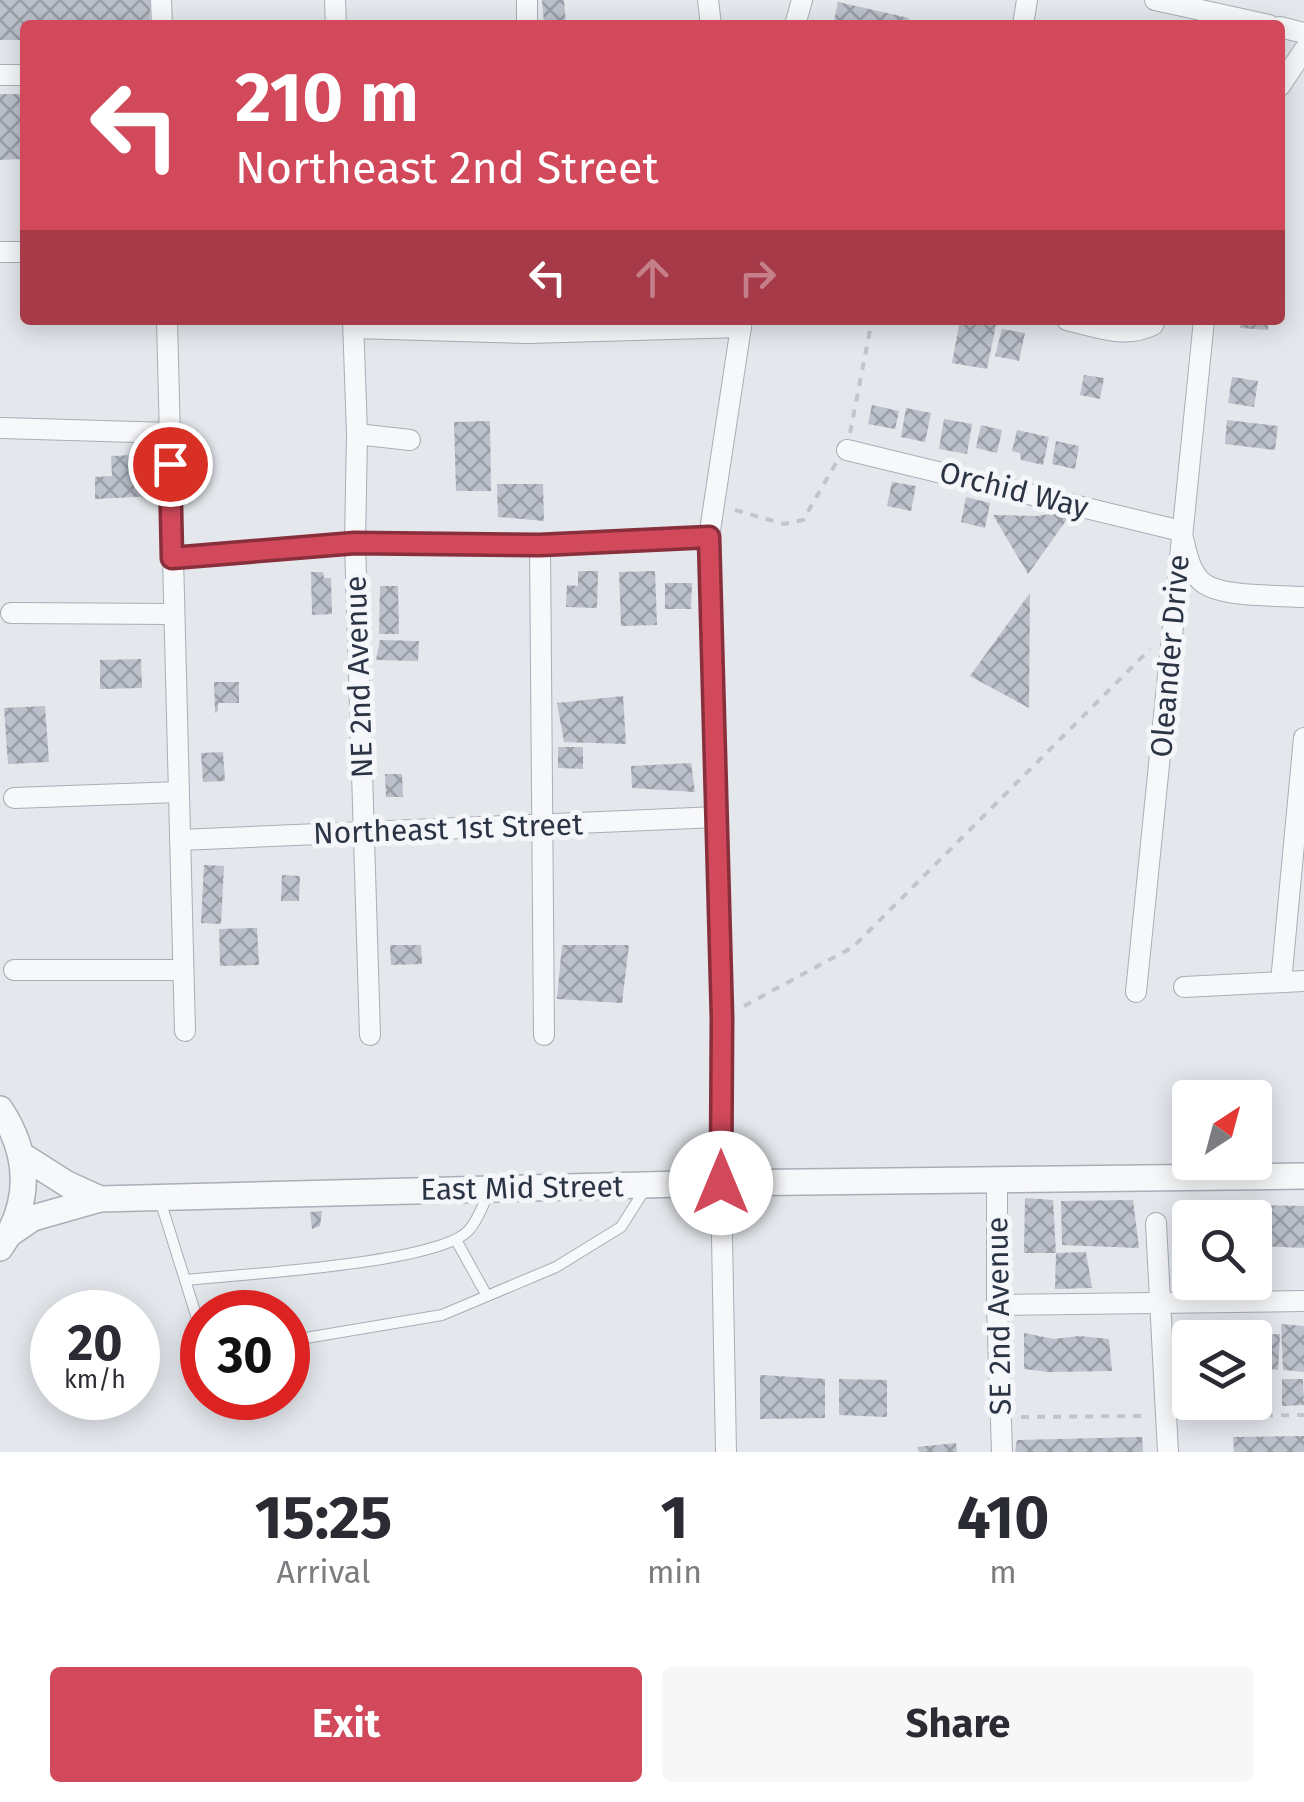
<!DOCTYPE html>
<html lang="en">
<head>
<meta charset="utf-8">
<style>
  body { margin:0; font-family:"Fira Sans",sans-serif; background:#f7f7f7; color:#2b2b33; height:100vh; display:flex; flex-direction:column; font-size:38px; white-space:nowrap }
  * { box-sizing:border-box; margin:0 }
  p { font-size:32px; color:#7c7c81 }
  .icon { flex:none; width:55px; height:55px; fill:none; stroke:currentColor; stroke-width:2; stroke-linecap:round; stroke-linejoin:round }
  .map { position:relative; height:1452px; overflow:hidden }
  .side { display:flex; flex-direction:column; background:#fff; flex:1 }
  .side>* { flex:none }
  .hud { position:absolute; left:20px; top:20px; width:1265px; height:305px; border-radius:10px; box-shadow:0 5px 25px #0003; background:#d1495b; color:#fff; overflow:hidden }
  .needle { width:65px; rotate:36deg }
  .buttons { position:absolute; left:1172px; top:1080px; display:grid; gap:20px }
  .buttons a { display:grid; place-items:center; width:100px; height:100px; border-radius:10px; background:#fff; box-shadow:0 5px 25px #0003; font-size:50px }
  .speed { position:absolute; left:30px; top:1290px; display:flex; gap:20px; font-size:50px; font-weight:700; text-align:center }
  .speed>* { display:grid; place-content:center; width:130px; height:130px; border-radius:50%; background:#fff; box-shadow:0 5px 25px #0003; line-height:1 }
  .speed small { font-size:25px; font-weight:400 }
  .speed .limit { border:15px solid #d22; background:#fff; color:#111 }
  .pin { position:absolute; display:grid; place-items:center; width:85px; height:85px; color:#fff; margin:-42px; border:5px solid #fff; border-radius:50%; box-shadow:0 2px 10px #0007 }
  .me { position:absolute; width:110px; margin:-55px; rotate:0deg; stroke-linejoin:round; filter:drop-shadow(0 0 8px #0008) }
  .turn { display:flex; align-items:center; gap:35px; height:210px; padding:0 50px; font-size:45px }
  .turn .icon { width:130px; height:130px; stroke-width:2.5 }
  .turn b { display:block; font-size:70px; line-height:85px }
  .lanes { display:flex; align-items:center; height:95px; padding:0 50px; background:#0003; justify-content:center; gap:50px; direction:ltr }
  .lanes .off { opacity:.35 }
  .eta { display:flex; justify-content:space-evenly; align-items:center; height:170px; text-align:center }
  .eta b { font-size:60px; font-weight:700; line-height:70px }
  .button { display:flex; gap:20px; margin-top:auto; padding:20px 50px }
  .button a { flex:1; height:115px; border-radius:10px; background:#d1495b; color:#fff; font-size:40px; font-weight:700; line-height:115px; text-align:center }
  .button a+a { background:#f7f7f7; color:#2b2b33 }
  .map>svg:first-child { display:block }
  .building { fill:url(#building-cross-hatch) }
  .lines { fill:none; stroke-linecap:round; stroke-linejoin:round }
  .service-casing { stroke:#a9aeb7; stroke-width:12 }
  .minor-casing { stroke:#a9aeb7; stroke-width:22 }
  .tertiary-casing { stroke:#a9aeb7; stroke-width:28 }
  .path { stroke:#c2c5cb; stroke-width:4; stroke-dasharray:8 8; stroke-linecap:butt }
  .service { stroke:#f7f8fa; stroke-width:10 }
  .minor { stroke:#f7f8fa; stroke-width:20 }
  .tertiary { stroke:#f7f8fa; stroke-width:25 }
  .route-casing { stroke:#882f3b; stroke-width:25 }
  .route { stroke:#d1495b; stroke-width:18 }
  .labels { text-anchor:middle; dominant-baseline:central; stroke-width:10; stroke-linejoin:round; paint-order:stroke }
  .street-label { font-size:30px; fill:#2b3445; stroke:#f4f6f9 }
</style>
</head>
<body>
<div class="map">
<svg width="1304" height="1452" viewBox="0 0 1304 1452">
  <defs>
    <pattern id="building-cross-hatch" width="8" height="8" patternUnits="userSpaceOnUse" patternTransform="scale(2.5)"><rect width="8" height="8" fill="#bbc0ca"/><path d="M0 0l8 8M0 8l8-8" fill="none" stroke="#989da6"/></pattern>
  </defs>
  <rect width="100%" height="100%" fill="#e4e7ec"/>
  <g class="building">
    <path d="M0,0H150V25H25V40H0Z"/>
    <path d="M542,0H564L566,25L544,23Z"/>
    <path d="M838,2L909,18L907,25H849L834,21Z"/>
    <path d="M0,94H25V159L0,160Z"/>
    <path d="M960,320H997L987,369L952,363Z"/>
    <path d="M1241,320H1268V330L1240,328Z"/>
    <path d="M1002,329L1025,333L1019,361L995,356Z"/>
    <path d="M1084,375L1104,378L1100,399L1080,395Z"/>
    <path d="M1232,377L1258,381L1254,407L1228,403Z"/>
    <path d="M872,405L899,411L895,429L868,424Z"/>
    <path d="M906,408L931,413L925,442L901,437Z"/>
    <path d="M944,419L972,424L967,454L939,449Z"/>
    <path d="M1227,420L1278,426L1275,450L1225,444Z"/>
    <path d="M490,421L491,491H456L454,422Z"/>
    <path d="M981,425L1002,430L997,453L976,448Z"/>
    <path d="M1017,430L1049,437L1043,465L1021,460L1020,453L1012,451Z"/>
    <path d="M1056,441L1079,446L1075,469L1052,464Z"/>
    <path d="M135,455L136,475H154L155,496L95,499V477L112,476L111,456Z"/>
    <path d="M892,482L916,486L911,511L887,506Z"/>
    <path d="M497,484H543L544,521L498,517Z"/>
    <path d="M966,497L990,503L985,528L961,522Z"/>
    <path d="M1073,511L1028,574L993,515L1036,516Z"/>
    <path d="M578,571H598L597,608L566,607L567,585L578,586Z"/>
    <path d="M655,571L657,625L621,626L619,572Z"/>
    <path d="M311,572H323L324,578H331L332,614L312,615Z"/>
    <path d="M665,583H692L691,609H665Z"/>
    <path d="M380,586H398L399,634H379Z"/>
    <path d="M1030,593L1029,708L970,676Z"/>
    <path d="M380,640L419,641L418,661L376,660Z"/>
    <path d="M141,659L142,688L100,689V660Z"/>
    <path d="M214,682H239V703H218V711L215,713Z"/>
    <path d="M623,696L626,744L564,742L557,703Z"/>
    <path d="M45,706L49,762L8,764L4,708Z"/>
    <path d="M558,747H583V769L558,768Z"/>
    <path d="M223,752L225,781L203,782L201,753Z"/>
    <path d="M691,763L695,792L632,788L631,766Z"/>
    <path d="M385,774H402L403,797H386Z"/>
    <path d="M204,865L224,866L221,924L201,923Z"/>
    <path d="M282,875L300,876L299,901H281Z"/>
    <path d="M257,928L259,965L220,966L219,929Z"/>
    <path d="M390,945H421L422,964L391,965Z"/>
    <path d="M562,945H629L622,1003L557,999Z"/>
    <path d="M1025,1198L1053,1200L1056,1253H1024Z"/>
    <path d="M1133,1200L1139,1248L1062,1245L1061,1201Z"/>
    <path d="M1255,1205L1304,1206V1248L1260,1246L1255,1257V1218H1223L1228,1209H1256Z"/>
    <path d="M322,1211L320,1226L312,1229L310,1212Z"/>
    <path d="M1086,1252L1092,1288L1055,1289L1056,1253Z"/>
    <path d="M1281,1324L1304,1326V1372L1283,1370Z"/>
    <path d="M1024,1333L1054,1339L1079,1336L1109,1339L1112,1371L1049,1372L1024,1369Z"/>
    <path d="M1280,1334L1278,1370L1255,1368V1335Z"/>
    <path d="M760,1375L825,1379V1418L760,1419Z"/>
    <path d="M839,1379L887,1380V1417L839,1415Z"/>
    <path d="M1282,1379H1303L1304,1405L1282,1406Z"/>
    <path d="M1193,1402H1227V1403L1192,1416Z"/>
    <path d="M1304,1436V1452H1234L1233,1437Z"/>
    <path d="M1142,1437L1143,1452H1015L1017,1440Z"/>
    <path d="M956,1443L957,1452H919L917,1447Z"/>
  </g>
  <g class="lines">
    <g class="service-casing">
      <g id="service">
        <path d="M159,1197L202,1334"/>
        <path d="M456,1240L487,1296"/>
        <path d="M187,1280C241,1274 435,1264 468,1231C478,1221 484,1202 490,1190"/>
        <path d="M288,1341L442,1315L556,1267L621,1227L647,1186"/>
      </g>
    </g>
    <g class="minor-casing">
      <g id="minor">
        <path d="M161,0L162,25"/>
        <path d="M335,0L336,25"/>
        <path d="M708,0L711,25"/>
        <path d="M1155,0L1269,25"/>
        <path d="M527,25V0"/>
        <path d="M795,25L802,0"/>
        <path d="M1023,25L1027,0"/>
        <path d="M1280,27L1304,33"/>
        <path d="M0,75H25"/>
        <path d="M1280,86L1304,50"/>
        <path d="M1,252H25"/>
        <path d="M167,320L185,1031"/>
        <path d="M353,320L357,434L355,543L370,1035"/>
        <path d="M1067,320C1096,327 1125,339 1153,325L1155,320"/>
        <path d="M354,328L528,333L741,327"/>
        <path d="M2,428L170,433"/>
        <path d="M357,434L410,440"/>
        <path d="M847,450L1181,531C1186,547 1188,570 1202,582C1221,598 1279,595 1304,597"/>
        <path d="M540,545L544,1035"/>
        <path d="M171,558L355,543L540,545L709,537"/>
        <path d="M11,613L172,614"/>
        <path d="M14,798L179,792"/>
        <path d="M180,840L717,817"/>
        <path d="M14,970H183"/>
        <path d="M1281,982L1304,738"/>
        <path d="M1184,987L1304,981"/>
        <path d="M1136,992L1204,320"/>
        <path d="M997,1181V1305L1002,1452"/>
        <path d="M1156,1223L1168,1452"/>
        <path d="M997,1305L1304,1301"/>
        <path d="M726,1452L721,1183L722,1018L709,537L742,320"/>
      </g>
    </g>
    <g class="tertiary-casing">
      <g id="tertiary">
        <path d="M0,1109C30,1154 32,1203 0,1248"/>
        <path d="M23,1156L67,1184L100,1199"/>
        <path d="M11,1233L33,1218L100,1199L721,1183L1304,1176"/>
      </g>
    </g>
    <g class="path">
      <path d="M850,433L872,320"/>
      <path d="M735,510L784,524L803,520L836,463"/>
      <path d="M744,1006L853,947L1150,649"/>
      <path d="M1185,1416L1304,1415"/>
      <path d="M1021,1417L1146,1416"/>
    </g>
    <use href="#service" class="service"/>
    <use href="#minor" class="minor"/>
    <use href="#tertiary" class="tertiary"/>
  </g>
  <g class="lines">
    <g class="route-casing">
      <path id="route" d="M170,464L172,558L355,543L540,545L709,537L722,1018L721,1183"/>
    </g>
    <use href="#route" class="route"/>
  </g>
  <g class="labels">
    <g class="street-label">
      <text transform="translate(1014 490) rotate(14)">Orchid Way</text>
      <text transform="translate(1170 656) rotate(-85)">Oleander Drive</text>
      <text transform="translate(359 677) rotate(-92)">NE 2nd Avenue</text>
      <text transform="translate(448 829) rotate(-2)">Northeast 1st Street</text>
      <text transform="translate(522 1188) rotate(-1)">East Mid Street</text>
      <text transform="translate(999 1316) rotate(-91)">SE 2nd Avenue</text>
    </g>
  </g>
</svg>
<div class="buttons">
<a><svg class="needle" viewBox="-14 -14 28 28"><path d="M0-13l5 13h-10z" fill="#e53935"/><path d="M0 13l5-13h-10z" fill="#7c7c81"/></svg></a>
<a><svg class="icon" aria-label="search" viewBox="0 0 24 24"><circle cx="10" cy="10" r="6"/><path d="M15 15l6 6"/></svg></a>
<a><svg class="icon" aria-label="layers" viewBox="0 0 24 24"><path d="M12 4l9 5-9 5-9-5zM3 14l9 5 9-5"/></svg></a>
</div>
<div class="speed"><div>20<small>km/h</small></div><div class="limit">30</div></div>
<div class="pin" style="left:170px;top:464px;background:#d93025"><svg class="icon" aria-label="arrive" viewBox="0 0 24 24"><path d="M6 21V4h12l-3 4 3 4H6"/></svg></div>
<svg class="me" style="left:721px;top:1183px" viewBox="-20 -20 40 40"><circle r="19" fill="#fff"/><path d="M0-13L10 11 0 6-10 11z" fill="#d1495b"/></svg>
<div class="hud">
<div class="turn"><svg class="icon" aria-label="left" viewBox="0 0 24 24"><path d="M17 20v-9H6M10 6l-5 5 5 5"/></svg><div><b>210 m</b>Northeast 2nd Street</div></div>
<div class="lanes"><svg class="icon" aria-label="left" viewBox="0 0 24 24"><path d="M17 20v-9H6M10 6l-5 5 5 5"/></svg><svg class="icon off" aria-label="ahead" viewBox="0 0 24 24"><path d="M12 20V5M6 11l6-6 6 6"/></svg><svg class="icon off" aria-label="right" viewBox="0 0 24 24"><path d="M7 20v-9h11M14 6l5 5-5 5"/></svg></div>
</div>
</div>
<section class="side">
<div class="eta">
<div><b>15:25</b><p>Arrival</p></div>
<div><b>1</b><p>min</p></div>
<div><b>410</b><p>m</p></div>
</div>
<div class="button"><a>Exit</a><a>Share</a></div>
</section>
</body>
</html>
